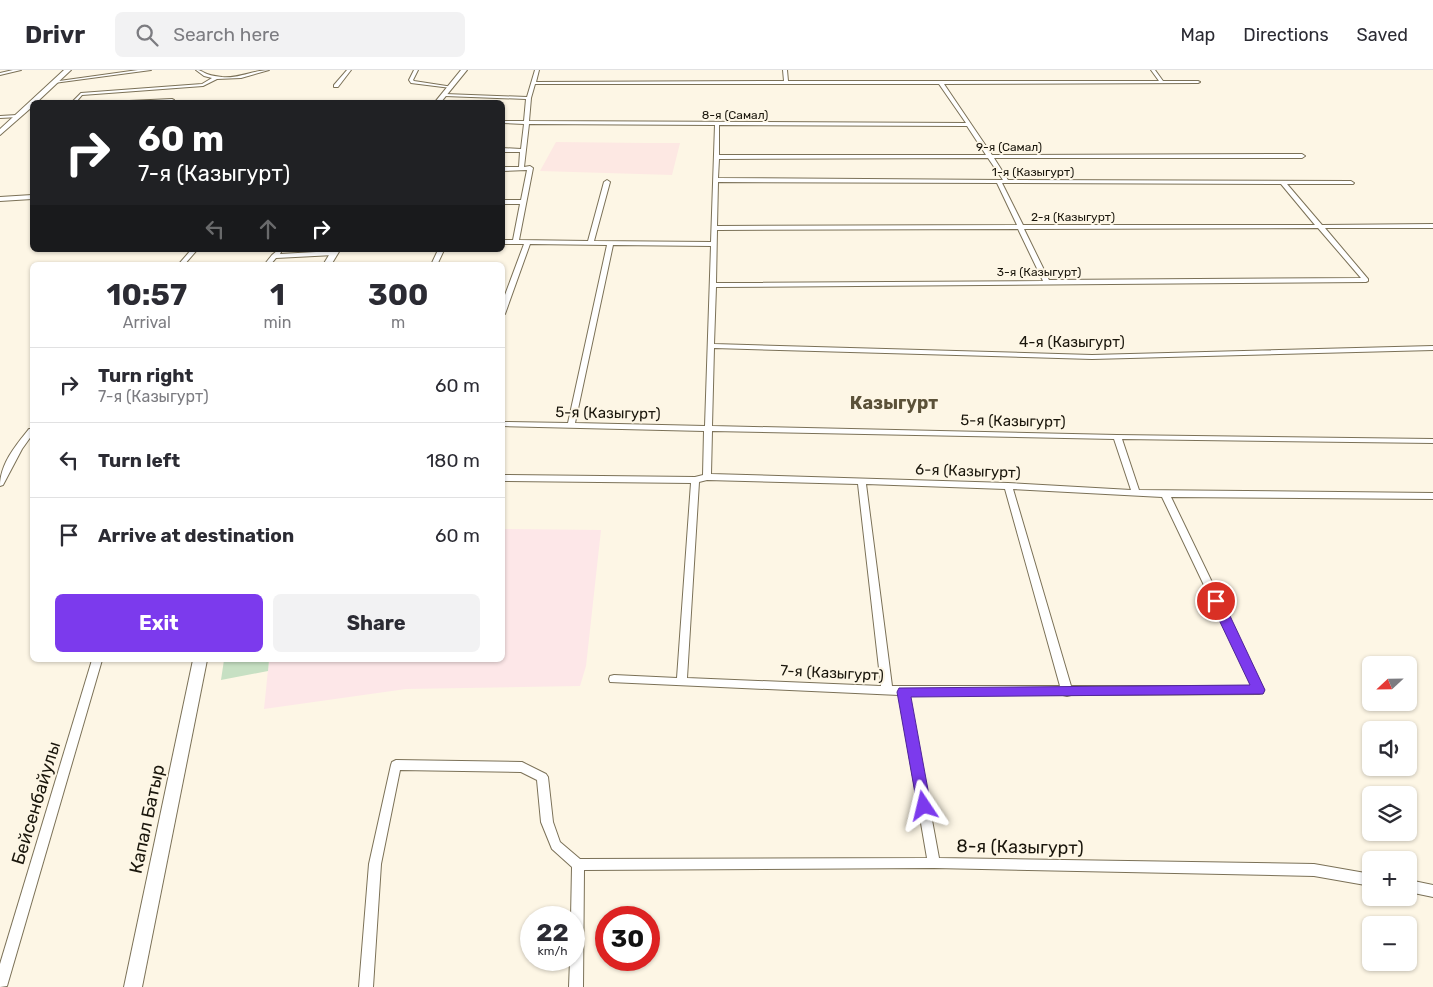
<!DOCTYPE html>
<html lang="en">
<head>
<meta charset="utf-8">
<style>
  body { margin:0; font-family:Rubik,sans-serif; background:#f2f2f3; color:#2b2b33; height:100vh; display:flex; flex-direction:column; font-size:19px; white-space:nowrap }
  * { box-sizing:border-box; margin:0 }
  p { font-size:16px; color:#7c7c81 }
  .icon { flex:none; width:28px; height:28px; fill:none; stroke:currentColor; stroke-width:2; stroke-linecap:round; stroke-linejoin:round }
  .map { position:relative; flex:1; overflow:hidden }
  .panel { position:absolute; left:30px; top:192px; width:475px; height:400px; display:flex; flex-direction:column; background:#fff; border-radius:8px; box-shadow:0 1px 4px #0004 }
  .panel>* { flex:none }
  .banner { position:absolute; left:30px; top:30px; width:475px; height:152px; border-radius:8px; box-shadow:0 1px 4px #0004; background:#202124; color:#fff; overflow:hidden }
  .needle { width:32px; rotate:248deg }
  .tools { position:absolute; left:1362px; top:586px; display:grid; gap:10px }
  .tools a { display:grid; place-items:center; width:55px; height:55px; border-radius:8px; background:#fff; box-shadow:0 1px 4px #0004; font-size:25px }
  .speed { position:absolute; left:520px; top:836px; display:flex; gap:10px; font-size:25px; font-weight:700; text-align:center }
  .speed>* { display:grid; place-content:center; width:65px; height:65px; border-radius:50%; background:#fff; box-shadow:0 1px 4px #0004; line-height:1 }
  .speed small { font-size:12px; font-weight:400 }
  .speed .limit { border:8px solid #d22; background:#fff; color:#111 }
  .pin { position:absolute; display:grid; place-items:center; width:42px; height:42px; color:#fff; margin:-21px; border:2px solid #fff; border-radius:50%; box-shadow:0 1px 5px #0007 }
  .me { position:absolute; width:55px; margin:-28px; rotate:350deg; stroke-linejoin:round; filter:drop-shadow(0 0 4px #0008) }
  .turn { display:flex; align-items:center; gap:18px; height:105px; padding:0 25px; font-size:22px }
  .turn .icon { width:65px; height:65px; stroke-width:2.5 }
  .turn b { display:block; font-size:35px; line-height:42px }
  .lanes { display:flex; align-items:center; height:48px; padding:0 25px; background:#0003; justify-content:center; gap:25px; direction:ltr }
  .lanes .off { opacity:.35 }
  .eta { display:flex; justify-content:space-evenly; align-items:center; height:85px; text-align:center }
  .eta b { font-size:30px; font-weight:700; line-height:35px }
  .action { display:flex; gap:10px; margin-top:auto; padding:10px 25px }
  .action a { flex:1; height:58px; border-radius:8px; background:#7c3aed; color:#fff; font-size:20px; font-weight:700; line-height:58px; text-align:center }
  .action a+a { background:#f2f2f3; color:#2b2b33 }
  ul { padding:0; list-style:none }
  li { display:flex; align-items:center; gap:15px; height:75px; padding:0 25px; border-top:1px solid #e1e1e2 }
  li div { flex:1 }
  li b { display:block; font-size:19px }
  li em { font-style:normal }
  header { display:flex; align-items:center; gap:30px; box-sizing:border-box; height:70px; padding:0 25px; background:#fff; border-bottom:1px solid #e1e1e2 }
  header strong { font-size:24px }
  nav { display:flex; gap:28px; margin-inline-start:auto; font-size:18px }
  .search { width:350px; height:45px; background:#f2f2f3; display:flex; align-items:center; gap:12px; box-sizing:border-box; padding:0 18px; border-radius:8px; color:#7c7c81; font-size:19px }
  .map>svg:first-child { display:block }
  .commercial { fill:#fde7e8 }
  .industrial { fill:#fde8e3 }
  .green { fill:#c7e0c3 }
  .lines { fill:none; stroke-linecap:round; stroke-linejoin:round }
  .minor-casing { stroke:#7b7157; stroke-width:2 }
  .secondary-casing { stroke:#7b7157; stroke-width:2 }
  .minor { fill:#fff; fill-rule:evenodd }
  .secondary { fill:#fff; fill-rule:evenodd }
  .route { fill:#7c3aed; stroke:#51269a }
  .labels { text-anchor:middle; dominant-baseline:central; stroke-width:4; stroke-linejoin:round; paint-order:stroke }
  .far-street-label { font-size:12px; fill:#1a160c; stroke:#fdf6e5 }
  .street-label { font-size:15px; fill:#1a160c; stroke:#fdf6e5 }
  .quarter-label { font-size:18px; font-weight:bold; fill:#5b5138; stroke:#fdf6e5 }
  .near-street-label { font-size:18px; fill:#1a160c; stroke:#fdf6e5 }
</style>
</head>
<body>
<header>
<strong>Drivr</strong>
<div class="search"><svg class="icon" aria-label="search" viewBox="0 0 24 24"><circle cx="10" cy="10" r="6"/><path d="M15 15l6 6"/></svg>Search here</div>
<nav><a>Map</a><a>Directions</a><a>Saved</a></nav>
</header>
<div class="map">
<svg width="1433" height="917" viewBox="0 0 1433 917">
  <rect width="100%" height="100%" fill="#fdf6e5"/>
  <path class="commercial" d="M503,459L601,460L586,596L580,616L406,619L264,639L269,590H502Z"/>
  <path class="industrial" d="M556,72L646,73H680L672,105L540,101Z"/>
  <path class="green" d="M224,590H269L268,601L221,610Z"/>
  <g class="lines">
    <g class="minor-casing">
      <g id="minor">
        <path d="M13,0H21L0,5V3Z"/>
        <path d="M138,0H151L54,13L52,12Z"/>
        <path d="M196,0C201,0 202,2 207,4C212,6 217,6 222,7C238,9 254,0 269,0L241,8L217,9L203,16L82,25L76,32H72L81,23L202,14L212,8L204,6Z"/>
        <path d="M347,0H351L338,17H334V15Z"/>
        <path d="M414,0H418L413,10L414,11L453,17L451,18L411,13L409,10Z"/>
        <path d="M535,0H539L536,12L784,11L783,0H787L788,11H1159L1151,0H1155L1163,11H1198L1200,12L1198,13L944,14L992,85L1302,84L1305,86L1302,88H994L1008,110L1351,111L1354,113L1353,114H1287L1322,155L1433,154V158H1325L1368,209V211L1366,212L716,217L714,274L1092,285L1433,276V280L1092,289L714,278L712,356L1117,365L1433,369V373L1122,369L1139,420L1433,423V429L1171,427L1264,620L1263,623L1259,624L1071,625L1067,626L1063,625H909L939,788L1314,794L1371,804V816L1314,806L934,798L584,800L583,917H569L570,890H574V848H571L572,797L552,779L541,752L537,710L521,702L400,700L381,794L373,917H359L369,794L391,695L392,692L396,690L522,692L546,704L548,707L553,752L560,772L580,789L927,788L899,625L610,612L609,609L610,606L614,605L677,608L691,413L502,411V405L695,407L703,405L704,361L502,356V352L568,353L607,175L530,174L505,244L502,246V233L524,174H502V170H513L520,134H502V130H521L527,100L502,101V97H519L520,82H502V78L521,79L524,54L502,53V51H524L526,29L445,26L443,25L445,24L527,27ZM535,14H939L966,53L529,51L531,28ZM529,54L715,55L711,172L594,171L610,112L607,110L604,112L588,171L519,170L533,98L530,96L524,97ZM719,55L967,56L986,85H719ZM988,88L1003,110L718,108L719,89ZM718,112L997,113L1017,155L717,156ZM1002,113L1281,114L1315,155H1023ZM1318,158L1361,208L1049,210L1024,159ZM1018,159L1043,211L716,213L717,160ZM613,175L711,176L705,356L575,353ZM712,361L1114,369L1131,420L1008,413L711,404ZM707,410L858,414L881,616L687,608L699,412ZM866,414L1005,419L1060,616H892ZM1013,419L1162,427L1252,616H1071Z"/>
        <path d="M172,29L174,30L173,32H127L129,31Z"/>
        <path d="M17,45H19V47L0,48V46Z"/>
        <path d="M32,125V129L0,131V127Z"/>
        <path d="M191,180H197L184,195H178Z"/>
        <path d="M278,180L281,182L280,184L334,181L337,183L334,185L276,188L270,195H264L272,185Z"/>
        <path d="M438,180H444L437,195H431Z"/>
        <path d="M29,359H32V365L22,379L3,415L0,416C0,394 16,375 29,359Z"/>
        <path d="M92,590H102L7,916L0,917V894Z"/>
        <path d="M1409,810L1433,815V827L1409,822Z"/>
      </g>
    </g>
    <g class="secondary-casing">
      <g id="secondary">
        <path d="M64,0H71L37,32H32V37L0,65V59Z"/>
        <path d="M461,0H467L441,32H435Z"/>
        <path d="M332,180H340L331,195H323Z"/>
        <path d="M193,590H207L142,917H124Z"/>
      </g>
    </g>
    <use href="#minor" class="minor"/>
    <use href="#secondary" class="secondary"/>
  </g>
  <path class="route" d="M1216,526L1223,531L1265,620L1263,624L911,627L931,736L929,740L924,742L918,740L897,622L899,618L1250,615L1210,531Z"/>
  <g class="labels">
    <g class="far-street-label">
      <text x="735" y="45">8-я (Самал)</text>
      <text x="1009" y="77">9-я (Самал)</text>
      <text x="1033" y="102">1-я (Казыгурт)</text>
      <text x="1073" y="147">2-я (Казыгурт)</text>
      <text x="1039" y="202">3-я (Казыгурт)</text>
    </g>
    <g class="street-label">
      <text x="1072" y="272">4-я (Казыгурт)</text>
      <text transform="translate(608 343) rotate(1)">5-я (Казыгурт)</text>
      <text transform="translate(1013 351) rotate(1)">5-я (Казыгурт)</text>
      <text transform="translate(968 401) rotate(2)">6-я (Казыгурт)</text>
      <text transform="translate(832 603) rotate(3)">7-я (Казыгурт)</text>
    </g>
    <g class="quarter-label">
      <text x="894" y="333">Казыгурт</text>
    </g>
    <g class="near-street-label">
      <text transform="translate(36 733) rotate(-73)">Бейсенбайулы</text>
      <text transform="translate(147 749) rotate(-78)">Капал Батыр</text>
      <text transform="translate(1020 777) rotate(1)">8-я (Казыгурт)</text>
    </g>
  </g>
</svg>
<div class="tools">
<a><svg class="needle" viewBox="-14 -14 28 28"><path d="M0-13l5 13h-10z" fill="#e53935"/><path d="M0 13l5-13h-10z" fill="#7c7c81"/></svg></a>
<a><svg class="icon" aria-label="sound" viewBox="0 0 24 24"><path d="M4 9h4l5-4v14l-5-4H4zM17 9q2 3 0 6"/></svg></a>
<a><svg class="icon" aria-label="layers" viewBox="0 0 24 24"><path d="M12 4l9 5-9 5-9-5zM3 14l9 5 9-5"/></svg></a>
<a>+</a>
<a>−</a>
</div>
<div class="speed"><div>22<small>km/h</small></div><div class="limit">30</div></div>
<div class="pin" style="left:1216px;top:531px;background:#d93025"><svg class="icon" aria-label="arrive" viewBox="0 0 24 24"><path d="M6 21V4h12l-3 4 3 4H6"/></svg></div>
<svg class="me" style="left:924px;top:736px" viewBox="-20 -20 40 40"><path d="M0-17L14 15 0 8-14 15z" fill="#7c3aed" stroke="#fff" stroke-width="4"/></svg>
<div class="banner">
<div class="turn"><svg class="icon" aria-label="right" viewBox="0 0 24 24"><path d="M7 20v-9h11M14 6l5 5-5 5"/></svg><div><b>60 m</b>7-я (Казыгурт)</div></div>
<div class="lanes"><svg class="icon off" aria-label="left" viewBox="0 0 24 24"><path d="M17 20v-9H6M10 6l-5 5 5 5"/></svg><svg class="icon off" aria-label="ahead" viewBox="0 0 24 24"><path d="M12 20V5M6 11l6-6 6 6"/></svg><svg class="icon" aria-label="right" viewBox="0 0 24 24"><path d="M7 20v-9h11M14 6l5 5-5 5"/></svg></div>
</div>
<section class="panel">
<div class="eta">
<div><b>10:57</b><p>Arrival</p></div>
<div><b>1</b><p>min</p></div>
<div><b>300</b><p>m</p></div>
</div>
<ul>
<li><svg class="icon" aria-label="right" viewBox="0 0 24 24"><path d="M7 20v-9h11M14 6l5 5-5 5"/></svg><div><b>Turn right</b><p>7-я (Казыгурт)</p></div><em>60 m</em></li>
<li><svg class="icon" aria-label="left" viewBox="0 0 24 24"><path d="M17 20v-9H6M10 6l-5 5 5 5"/></svg><div><b>Turn left</b></div><em>180 m</em></li>
<li><svg class="icon" aria-label="arrive" viewBox="0 0 24 24"><path d="M6 21V4h12l-3 4 3 4H6"/></svg><div><b>Arrive at destination</b></div><em>60 m</em></li>
</ul>
<div class="action"><a>Exit</a><a>Share</a></div>
</section>
</div>
</body>
</html>
